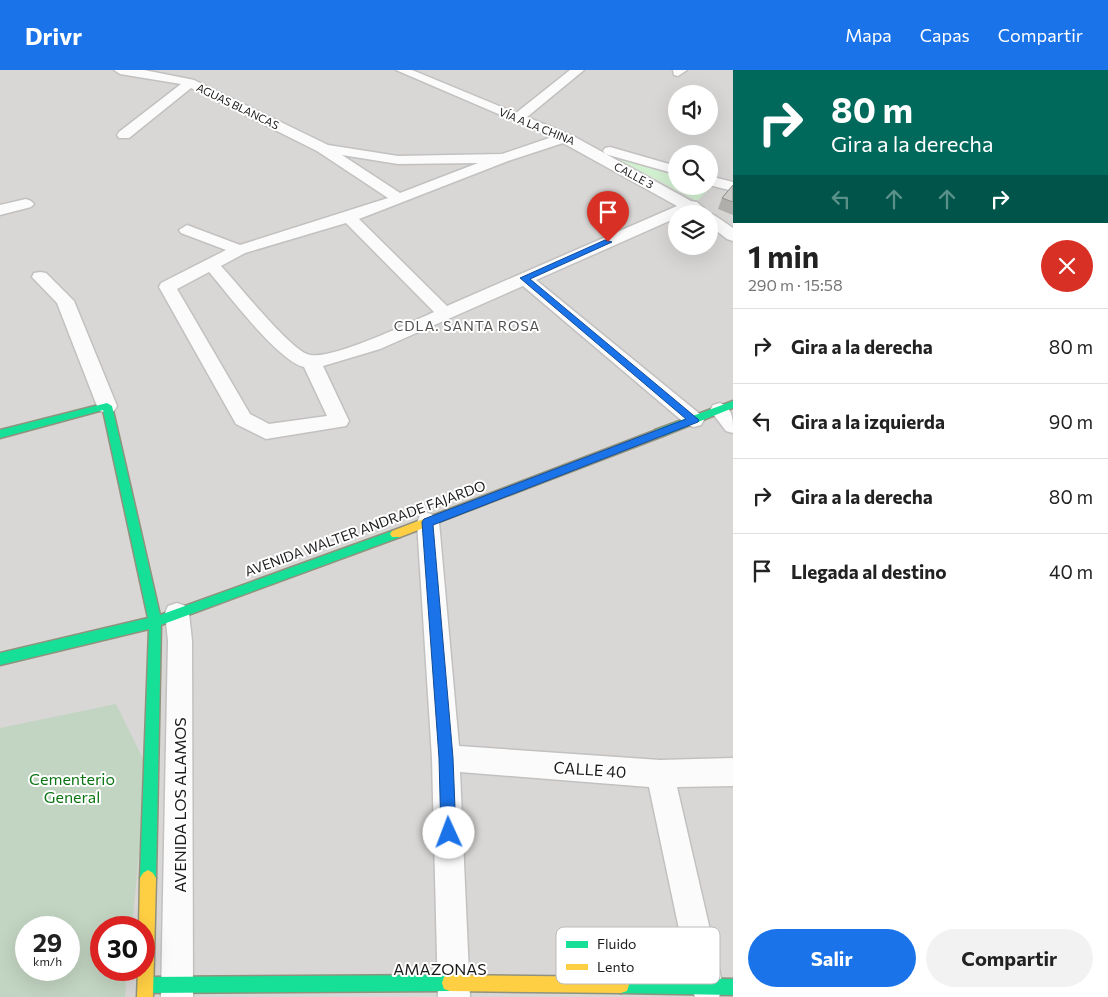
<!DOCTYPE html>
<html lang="es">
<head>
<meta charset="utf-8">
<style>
  body { margin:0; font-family:Commissioner,sans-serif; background:#f2f2f2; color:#222; height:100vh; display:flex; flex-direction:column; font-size:19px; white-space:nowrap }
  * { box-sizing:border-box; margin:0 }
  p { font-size:16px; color:#767676 }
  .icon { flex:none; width:28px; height:28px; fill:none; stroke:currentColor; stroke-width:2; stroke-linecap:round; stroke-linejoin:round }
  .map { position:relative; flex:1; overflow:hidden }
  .sheet { display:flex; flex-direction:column; background:#fff; width:375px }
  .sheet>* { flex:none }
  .guide { background:#00695c; color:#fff; overflow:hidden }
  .tools { position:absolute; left:668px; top:15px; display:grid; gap:10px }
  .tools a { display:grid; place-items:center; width:50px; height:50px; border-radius:50%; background:#fff; box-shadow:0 5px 20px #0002; font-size:25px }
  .speed { position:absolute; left:15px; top:846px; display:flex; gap:10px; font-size:25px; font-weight:700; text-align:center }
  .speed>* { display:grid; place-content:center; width:65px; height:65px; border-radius:50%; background:#fff; box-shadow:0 5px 20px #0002; line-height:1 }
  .speed small { font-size:12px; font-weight:400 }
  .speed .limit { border:8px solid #d22; background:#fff; color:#111 }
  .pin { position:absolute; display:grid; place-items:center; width:42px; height:42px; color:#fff; margin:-51px -21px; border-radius:50% 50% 50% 0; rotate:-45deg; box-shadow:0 0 5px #0007 }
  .pin .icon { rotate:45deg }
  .me { position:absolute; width:55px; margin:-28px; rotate:358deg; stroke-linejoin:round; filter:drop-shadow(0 0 4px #0008) }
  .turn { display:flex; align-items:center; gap:18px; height:105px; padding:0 15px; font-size:22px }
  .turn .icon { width:65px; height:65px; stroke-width:2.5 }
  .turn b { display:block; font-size:35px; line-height:42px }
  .lanes { display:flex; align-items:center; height:48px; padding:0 15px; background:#0003; justify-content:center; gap:25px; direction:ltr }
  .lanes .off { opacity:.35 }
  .round { display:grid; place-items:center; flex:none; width:52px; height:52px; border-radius:26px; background:#f2f2f2 }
  .overview { display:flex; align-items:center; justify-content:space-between; height:85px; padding:0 15px }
  h1 { font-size:30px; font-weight:700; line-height:38px }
  .cta { display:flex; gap:10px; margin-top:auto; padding:10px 15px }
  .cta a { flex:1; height:58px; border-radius:30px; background:#1a73e8; color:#fff; font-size:20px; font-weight:700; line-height:58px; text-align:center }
  .cta a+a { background:#f2f2f2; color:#222 }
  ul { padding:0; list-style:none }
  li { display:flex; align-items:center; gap:15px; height:75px; padding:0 15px; border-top:1px solid #e0e0e0 }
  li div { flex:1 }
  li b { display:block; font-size:19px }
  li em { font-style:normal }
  header { display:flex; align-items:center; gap:30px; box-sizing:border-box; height:70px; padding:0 25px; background:#1a73e8; color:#fff }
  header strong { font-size:24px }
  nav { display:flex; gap:28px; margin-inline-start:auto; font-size:18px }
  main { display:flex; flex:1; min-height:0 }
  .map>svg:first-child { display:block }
  .residential { fill:#d9d7d5; fill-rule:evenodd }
  .cemetery { fill:#c2d4c2; fill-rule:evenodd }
  .park { fill:#d1f0d0 }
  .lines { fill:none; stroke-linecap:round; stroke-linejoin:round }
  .street-casing { stroke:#c2c1c0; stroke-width:3 }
  .fast-casing { stroke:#91927d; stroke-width:3 }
  .slow-casing { stroke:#91927d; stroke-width:3 }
  .street { fill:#fcfbfb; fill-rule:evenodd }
  .fast { fill:#16e098; fill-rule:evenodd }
  .slow { fill:#ffcf43; fill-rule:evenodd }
  .wall { fill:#b1afac }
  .building { fill:#ceccc8; stroke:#908f8c }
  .route { fill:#1a73e8; stroke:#114b97 }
  .labels { text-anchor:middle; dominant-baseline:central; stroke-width:4; stroke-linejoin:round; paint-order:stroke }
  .far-street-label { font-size:11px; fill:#1b1b1b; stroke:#fff }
  .far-quarter-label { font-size:14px; letter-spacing:1px; fill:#4e4e4e; stroke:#fff }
  .street-label { font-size:14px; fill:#1b1b1b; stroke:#fff }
  .near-street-label { font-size:16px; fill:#1b1b1b; stroke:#fff }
  .near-park-label { font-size:16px; fill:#0d7514; stroke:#fff }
  .key { fill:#fff; stroke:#bbb; stroke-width:1 }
  .key-label { font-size:14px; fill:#1b1b1b }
</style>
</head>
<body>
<header>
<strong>Drivr</strong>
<nav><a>Mapa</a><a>Capas</a><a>Compartir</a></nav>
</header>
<main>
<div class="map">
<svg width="733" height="927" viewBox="0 0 733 927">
  <rect width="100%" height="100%" fill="#eae7e4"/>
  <path class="residential" d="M0,0H733V927H0ZM676,24H709V56H676ZM676,84H709V116H676ZM676,144H709V176H676ZM26,858H69V900H26ZM101,858H144V900H101Z"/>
  <path class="cemetery" d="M116,634L147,697L132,857L101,858V900H127L125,927H0V658ZM26,858H69V900H26Z"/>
  <path class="park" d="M614,87L676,106V116L711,117L697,131Z"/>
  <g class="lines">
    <g class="street-casing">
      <g id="street">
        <path d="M114,0H144L194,10L328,75L398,86L502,84L552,67L396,0H412L516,43L570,0H584L527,47L575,67L691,131L697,132L708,142L676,144V148L536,210L701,345L704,350L701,355L694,357L687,355L523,216L380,279L323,296L349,351L346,356L266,369L236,354L159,217L161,213L226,180L181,163L179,160L187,155L240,175L388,128L317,81L191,18L129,68H119L117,65L119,62L181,14L120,4ZM563,73L677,136L447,236L359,149L508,91ZM342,85L398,94L478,93L400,123ZM346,153L434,242C411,252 327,293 307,284C287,276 238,214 221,196L245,183ZM209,202C229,225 277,290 304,297L327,346L269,354L250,344L177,219Z"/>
        <path d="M673,0H687L678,6L674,5Z"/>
        <path d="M610,77L676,96V104L605,84L603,81L605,78Z"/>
        <path d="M709,106L733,112V121L709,115Z"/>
        <path d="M26,129L31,131L34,134L31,137L0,145V135Z"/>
        <path d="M709,143L714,145L733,158V171L727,169L709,155Z"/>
        <path d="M40,202L46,203L74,231L117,336L114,341L107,343L100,341L97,336L57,233L32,207L34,203Z"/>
        <path d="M720,333C733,338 733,349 733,363L726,361L710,340L713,335Z"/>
        <path d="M428,443L436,446L439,452L459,676L660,690L733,688V716L677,717L723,916L719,927H695L691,916L649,717L460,702L470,927H438L432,688L417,452L420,446Z"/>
        <path d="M177,533L186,536L189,543L192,571L193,927H161L168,571L165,543L168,536Z"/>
      </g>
    </g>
    <g class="fast-casing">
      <g id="fast">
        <path d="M733,331V338L663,366H655L654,363L655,360Z"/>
        <path d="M107,333L112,336L160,545L392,461H400L402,464L400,467L161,555L156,808L153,813L148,816L143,813L140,808L149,559L0,595V583L148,548L103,340L0,368V360Z"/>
        <path d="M450,905L456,907L458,913L456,919L450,921L146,923L140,921L138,915L140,909L146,907Z"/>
        <path d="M621,907L733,909V925L621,923L615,921L613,915L615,909Z"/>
      </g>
    </g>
    <g class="slow-casing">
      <g id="slow">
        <path d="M659,359L664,363L663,366L400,467H392L390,464L392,461Z"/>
        <path d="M148,800L153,803L156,808L153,927H137L138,900H144V858H139L140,808L143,803Z"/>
        <path d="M450,905L621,907L627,909L629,915L627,921L621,923L450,921L444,919L442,913L444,907Z"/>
      </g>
    </g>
    <use href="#street" class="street"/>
    <use href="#fast" class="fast"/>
    <use href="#slow" class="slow"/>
  </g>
  <path class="wall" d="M733,115V145L718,139L722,128Z"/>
  <path class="building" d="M733,115V132L722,128Z"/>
  <path class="route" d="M605,170L612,172L530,209L699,350L698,352L433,455L453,688L456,763L454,768L449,770L443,768L441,763L439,688L422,452L424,449L686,349L520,208Z"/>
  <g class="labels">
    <g class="far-street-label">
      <text transform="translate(238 36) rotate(26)">AGUAS BLANCAS</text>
      <text transform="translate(537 56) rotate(22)">VÍA A LA CHINA</text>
      <text transform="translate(634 105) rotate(28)">CALLE 3</text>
    </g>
    <g class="far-quarter-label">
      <text x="467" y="255">CDLA. SANTA ROSA</text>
    </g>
    <g class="street-label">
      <text transform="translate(365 458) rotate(-20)">AVENIDA WALTER ANDRADE FAJARDO</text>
    </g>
    <g class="near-street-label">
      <text transform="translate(590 699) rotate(4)">CALLE 40</text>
      <text transform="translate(179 735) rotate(-90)">AVENIDA LOS ALAMOS</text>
      <text x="440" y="898">AMAZONAS</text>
    </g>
    <g class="near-park-label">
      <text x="72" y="708">Cementerio<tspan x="72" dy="18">General</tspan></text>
    </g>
  </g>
  <rect x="556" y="857" width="164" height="57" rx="8" class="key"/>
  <rect x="566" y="871" width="22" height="7" fill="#16e098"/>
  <rect x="566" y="894" width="22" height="6" fill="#ffcf43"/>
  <g class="key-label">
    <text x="597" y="879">Fluido</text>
    <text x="597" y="902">Lento</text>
  </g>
</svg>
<div class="tools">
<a><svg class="icon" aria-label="sound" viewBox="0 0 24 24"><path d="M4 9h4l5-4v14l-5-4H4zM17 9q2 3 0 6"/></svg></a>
<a><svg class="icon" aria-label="search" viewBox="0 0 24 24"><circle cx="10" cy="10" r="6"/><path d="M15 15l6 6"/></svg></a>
<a><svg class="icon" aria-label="layers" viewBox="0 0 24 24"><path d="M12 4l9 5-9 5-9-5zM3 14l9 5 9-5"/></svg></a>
</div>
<div class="speed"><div>29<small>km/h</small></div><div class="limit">30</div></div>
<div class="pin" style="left:608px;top:172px;background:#d93025"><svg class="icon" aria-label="arrive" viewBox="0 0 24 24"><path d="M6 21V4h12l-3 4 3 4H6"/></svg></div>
<svg class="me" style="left:449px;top:763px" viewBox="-20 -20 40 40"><circle r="19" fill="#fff"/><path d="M0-13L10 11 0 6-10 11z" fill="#1a73e8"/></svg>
</div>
<section class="sheet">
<div class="guide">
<div class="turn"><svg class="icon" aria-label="right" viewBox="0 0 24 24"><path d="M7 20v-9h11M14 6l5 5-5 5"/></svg><div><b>80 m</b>Gira a la derecha</div></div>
<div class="lanes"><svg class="icon off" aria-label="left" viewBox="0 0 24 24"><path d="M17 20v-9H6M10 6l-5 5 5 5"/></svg><svg class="icon off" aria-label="ahead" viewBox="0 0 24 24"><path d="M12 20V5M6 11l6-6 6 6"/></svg><svg class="icon off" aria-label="ahead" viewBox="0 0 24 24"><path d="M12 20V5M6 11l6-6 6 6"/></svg><svg class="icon" aria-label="right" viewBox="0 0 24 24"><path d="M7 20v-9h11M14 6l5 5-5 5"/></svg></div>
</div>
<div class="overview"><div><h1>1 min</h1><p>290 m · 15:58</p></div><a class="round" style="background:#d93025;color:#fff"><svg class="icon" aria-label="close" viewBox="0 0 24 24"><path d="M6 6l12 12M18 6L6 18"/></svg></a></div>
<ul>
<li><svg class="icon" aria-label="right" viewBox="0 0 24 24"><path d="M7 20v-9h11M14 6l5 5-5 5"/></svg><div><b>Gira a la derecha</b></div><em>80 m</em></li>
<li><svg class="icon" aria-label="left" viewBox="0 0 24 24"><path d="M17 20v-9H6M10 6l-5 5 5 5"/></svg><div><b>Gira a la izquierda</b></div><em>90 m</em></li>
<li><svg class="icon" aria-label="right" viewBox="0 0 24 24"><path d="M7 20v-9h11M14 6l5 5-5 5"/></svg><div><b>Gira a la derecha</b></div><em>80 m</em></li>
<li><svg class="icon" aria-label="arrive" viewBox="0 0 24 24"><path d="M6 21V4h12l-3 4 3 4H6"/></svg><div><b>Llegada al destino</b></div><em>40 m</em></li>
</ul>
<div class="cta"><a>Salir</a><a>Compartir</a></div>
</section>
</main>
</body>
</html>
